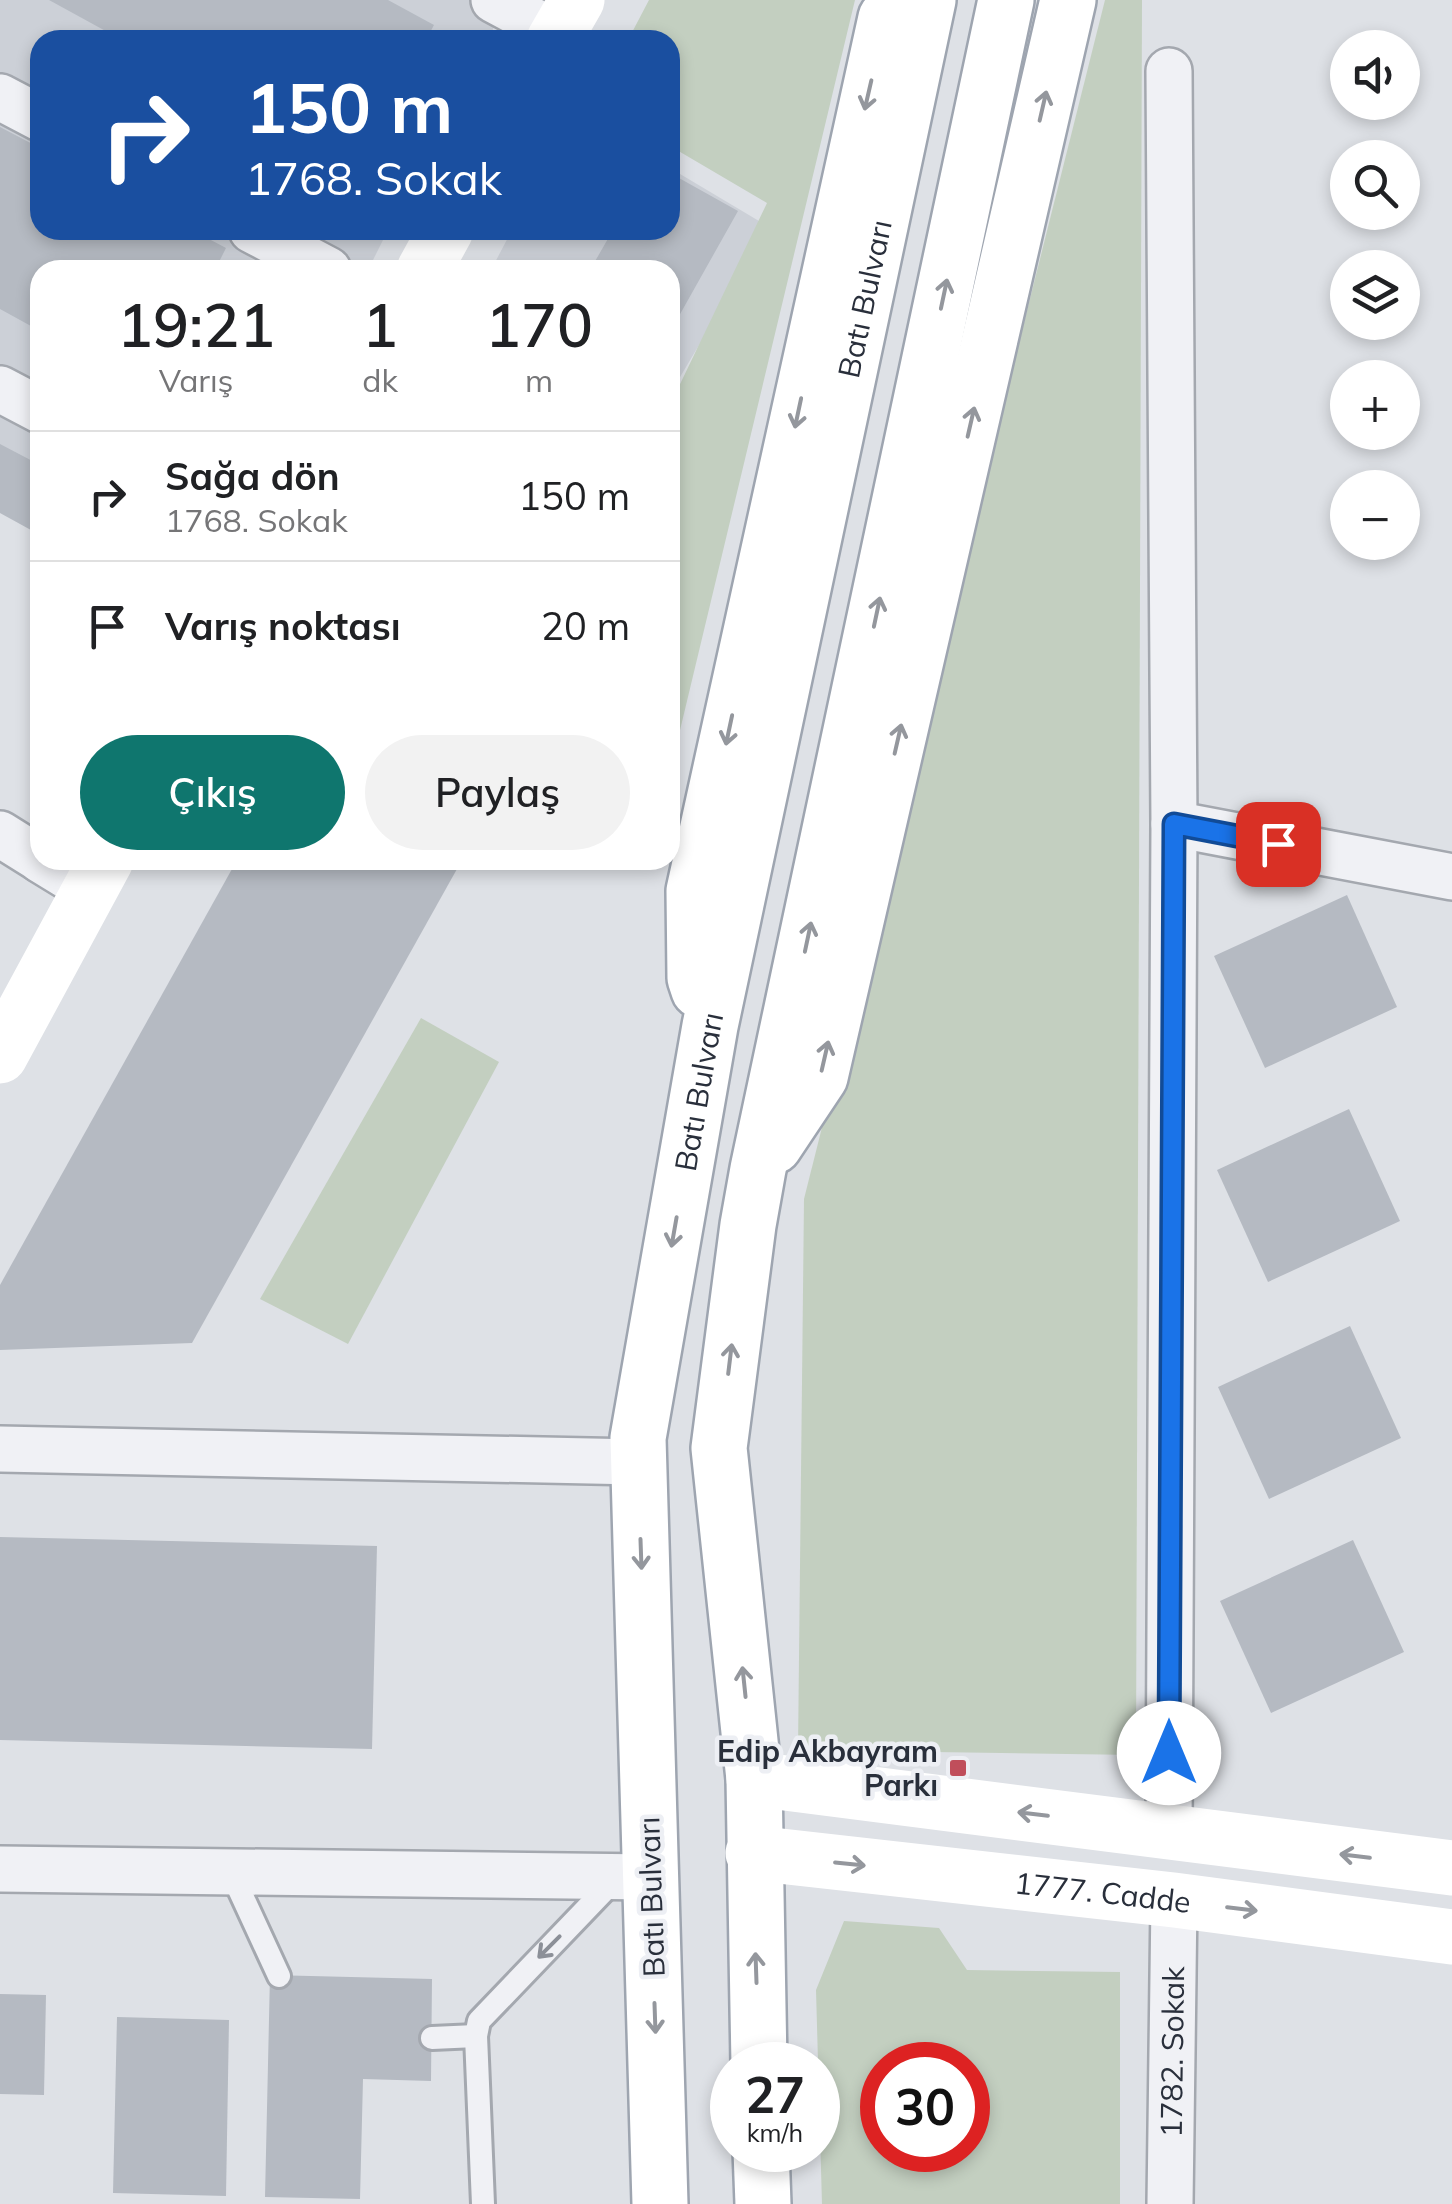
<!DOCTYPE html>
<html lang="tr">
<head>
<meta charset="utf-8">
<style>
  body { margin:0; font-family:Mulish,sans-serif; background:#f2f2f2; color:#202124; height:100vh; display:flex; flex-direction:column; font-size:38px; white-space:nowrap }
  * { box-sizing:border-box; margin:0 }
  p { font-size:32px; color:#757577 }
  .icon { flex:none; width:55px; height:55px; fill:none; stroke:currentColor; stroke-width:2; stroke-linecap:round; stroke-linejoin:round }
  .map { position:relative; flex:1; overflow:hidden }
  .drawer { position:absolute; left:30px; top:260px; width:650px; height:610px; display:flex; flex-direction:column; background:#fff; border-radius:30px; box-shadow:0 5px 15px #0003 }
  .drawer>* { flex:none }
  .banner { position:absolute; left:30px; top:30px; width:650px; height:210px; border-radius:30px; box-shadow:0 5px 15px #0003; background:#1a4fa0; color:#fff; overflow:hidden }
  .buttons { position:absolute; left:1330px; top:30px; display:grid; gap:20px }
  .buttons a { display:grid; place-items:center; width:90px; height:90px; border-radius:50%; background:#fff; box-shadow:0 5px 15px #0003; font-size:50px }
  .speed { position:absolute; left:710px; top:2042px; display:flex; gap:20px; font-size:50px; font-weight:700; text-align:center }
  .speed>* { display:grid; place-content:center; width:130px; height:130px; border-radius:50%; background:#fff; box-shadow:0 5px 15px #0003; line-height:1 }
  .speed small { font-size:25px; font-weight:400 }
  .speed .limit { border:15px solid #d22; background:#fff; color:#111 }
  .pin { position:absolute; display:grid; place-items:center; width:85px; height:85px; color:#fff; margin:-42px; border-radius:20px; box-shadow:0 5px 15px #0006 }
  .me { position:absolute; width:110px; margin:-55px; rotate:0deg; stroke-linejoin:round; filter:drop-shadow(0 0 8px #0008) }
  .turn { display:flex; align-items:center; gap:35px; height:210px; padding:0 50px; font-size:45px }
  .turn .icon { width:130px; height:130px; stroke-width:2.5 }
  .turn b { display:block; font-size:70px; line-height:85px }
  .eta { display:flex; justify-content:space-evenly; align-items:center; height:170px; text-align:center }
  .eta b { font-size:60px; font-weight:600; line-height:70px }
  .action { display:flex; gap:20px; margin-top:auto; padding:20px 50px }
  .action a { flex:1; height:115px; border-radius:60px; background:#0f766e; color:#fff; font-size:40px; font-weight:600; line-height:115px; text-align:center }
  .action a+a { background:#f2f2f2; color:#202124 }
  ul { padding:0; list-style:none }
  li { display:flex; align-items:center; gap:30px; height:130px; padding:0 50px; border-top:2px solid #e0e0e0 }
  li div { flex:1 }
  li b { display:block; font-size:38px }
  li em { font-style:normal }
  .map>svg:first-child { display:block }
  .built { fill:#ccd0d7 }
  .green { fill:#c3cfc0; fill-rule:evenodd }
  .building { fill:#b5bac2 }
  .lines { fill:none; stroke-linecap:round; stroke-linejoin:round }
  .service-casing { stroke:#a4a8af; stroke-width:28 }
  .minor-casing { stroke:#a4a8af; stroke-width:50 }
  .primary-casing { stroke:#9ea5b0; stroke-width:60 }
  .service { stroke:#f0f1f5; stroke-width:22 }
  .minor { stroke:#f0f1f5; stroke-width:45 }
  .secondary { stroke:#fff; stroke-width:55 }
  .primary { stroke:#fff; stroke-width:55 }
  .oneway { stroke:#94979d }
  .oneway2 { stroke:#8c9098 }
  .route-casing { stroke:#114b97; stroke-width:25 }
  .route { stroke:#1a73e8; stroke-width:18 }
  .poi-dot { fill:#c04e5b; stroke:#edeff4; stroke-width:4 }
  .labels { text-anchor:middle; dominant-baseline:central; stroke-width:9; stroke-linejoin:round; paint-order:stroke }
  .street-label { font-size:30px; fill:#292f3b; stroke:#edeff4 }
  .poi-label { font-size:30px; font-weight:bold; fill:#292f3b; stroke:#edeff4; text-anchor:end }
</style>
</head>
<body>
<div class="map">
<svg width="1452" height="2204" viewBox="0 0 1452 2204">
  <rect width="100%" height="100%" fill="#dee1e6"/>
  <g class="built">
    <path d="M0,0H509L487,40H40V230H388L368,270H40V493L0,476Z"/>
    <path d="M670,168L769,227L670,394V270H491L512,230H670Z"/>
  </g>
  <g class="green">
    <path d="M649,0H855L670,772V405L767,203L670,146V40H628Z"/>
    <path d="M1105,0H1142L1136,1755L798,1750L804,1199Z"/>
    <path d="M421,1018L499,1062L348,1344L260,1299Z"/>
    <path d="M844,1921L939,1928L967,1970L1120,1972V2204H822L816,1990ZM882,2065H968V2150H882Z"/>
  </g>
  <g class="building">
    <path d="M49,0H388L434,25L426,40H122Z"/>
    <path d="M0,127L40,148V230H192L226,248L215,270H40V331L0,309Z"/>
    <path d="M670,173L738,211L670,332V270H590L613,230H670Z"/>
    <path d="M0,444L40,465V535L0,513Z"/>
    <path d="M237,860H462L192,1343L0,1350V1285Z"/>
    <path d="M1347,895L1397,1007L1265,1068L1214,956Z"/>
    <path d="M1349,1109L1400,1221L1268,1282L1217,1170Z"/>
    <path d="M1350,1326L1401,1438L1269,1499L1218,1387Z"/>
    <path d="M0,1537L377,1546L372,1749L0,1740Z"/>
    <path d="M1353,1540L1404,1652L1271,1713L1220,1601Z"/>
    <path d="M270,1975L432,1979L431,2081L363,2079L360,2199L265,2197Z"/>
    <path d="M0,1994L46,1995L44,2095L0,2094Z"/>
    <path d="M117,2017L229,2020L226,2196L113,2193Z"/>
  </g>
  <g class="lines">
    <g class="service-casing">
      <g id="service">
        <path d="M231,1872L279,1976"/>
        <path d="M432,2038L476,2036"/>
        <path d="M483,2204L476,2036L479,2021L617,1877"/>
      </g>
    </g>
    <g class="minor-casing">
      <g id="minor">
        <path d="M494,0L558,34"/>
        <path d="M0,97L40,118"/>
        <path d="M252,230L328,270"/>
        <path d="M0,389L40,410"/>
        <path d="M1174,824L1452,877"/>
        <path d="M0,834L40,859"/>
        <path d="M41,860L90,890"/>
        <path d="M0,1449L638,1462"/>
        <path d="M1169,1832L1174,824L1169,71"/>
        <path d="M0,1869L651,1877"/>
        <path id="s1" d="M1170,2204L1174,1900"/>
      </g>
    </g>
    <g class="primary-casing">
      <g id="primary">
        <path d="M699,990L695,978L694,891L886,18"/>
        <path d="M774,1146L820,1077L1068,0"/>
        <path d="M759,2065L754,1779L719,1448L748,1225L758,1169L1006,0"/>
        <path d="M761,2150L763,2204"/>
        <path id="s3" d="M660,2204L638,1438L710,1026L928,0"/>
      </g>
    </g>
    <use href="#service" class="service"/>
    <use href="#minor" class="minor"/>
    <g class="secondary">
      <path d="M554,40L577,0"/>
      <path d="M424,270L446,230"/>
      <path d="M0,1056L106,860"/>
      <path d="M754,1779L1452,1868"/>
      <path id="s2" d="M753,1853L1174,1900L1452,1937"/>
    </g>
    <use href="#primary" class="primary"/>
  </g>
  <defs><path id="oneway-shaft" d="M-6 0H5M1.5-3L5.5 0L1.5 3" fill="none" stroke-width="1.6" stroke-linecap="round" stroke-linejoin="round" transform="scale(2.5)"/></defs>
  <g class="oneway">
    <use href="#oneway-shaft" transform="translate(868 95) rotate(103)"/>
    <use href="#oneway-shaft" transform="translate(1043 106) rotate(-77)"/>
    <use href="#oneway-shaft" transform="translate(944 294) rotate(-78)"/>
    <use href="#oneway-shaft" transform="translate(798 413) rotate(102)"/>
    <use href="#oneway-shaft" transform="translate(971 422) rotate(-77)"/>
    <use href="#oneway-shaft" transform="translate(877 612) rotate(-78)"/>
    <use href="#oneway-shaft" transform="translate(729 730) rotate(102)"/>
    <use href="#oneway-shaft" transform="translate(898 739) rotate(-77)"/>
    <use href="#oneway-shaft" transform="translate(808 937) rotate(-78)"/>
    <use href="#oneway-shaft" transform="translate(825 1056) rotate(-77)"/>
    <use href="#oneway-shaft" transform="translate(674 1232) rotate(100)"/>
    <use href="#oneway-shaft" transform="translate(730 1359) rotate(-83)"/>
    <use href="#oneway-shaft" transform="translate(641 1554) rotate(88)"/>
    <use href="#oneway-shaft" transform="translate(744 1682) rotate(-96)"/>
    <use href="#oneway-shaft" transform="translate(1033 1814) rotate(-173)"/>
    <use href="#oneway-shaft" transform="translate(1355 1856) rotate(-173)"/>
    <use href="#oneway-shaft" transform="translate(850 1864) rotate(6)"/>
    <use href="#oneway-shaft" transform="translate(1242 1909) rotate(7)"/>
    <use href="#oneway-shaft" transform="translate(756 1968) rotate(-92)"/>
    <use href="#oneway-shaft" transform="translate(655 2018) rotate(88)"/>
  </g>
  <use class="oneway2" href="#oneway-shaft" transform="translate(549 1947) rotate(135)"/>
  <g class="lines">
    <g class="route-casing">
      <path id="route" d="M1169,1753L1174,824L1278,844"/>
    </g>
    <use href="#route" class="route"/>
  </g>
  <rect class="poi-dot" x="948" y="1758" width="20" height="20" rx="5"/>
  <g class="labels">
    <g class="street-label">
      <text stroke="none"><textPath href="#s3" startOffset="1928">Batı Bulvarı</textPath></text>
      <text stroke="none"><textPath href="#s3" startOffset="1118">Batı Bulvarı</textPath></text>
      <text stroke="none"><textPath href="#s2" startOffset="352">1777. Cadde</textPath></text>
      <text transform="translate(651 1897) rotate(-92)">Batı Bulvarı</text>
      <text stroke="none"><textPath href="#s1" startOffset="152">1782. Sokak</textPath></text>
    </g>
    <g class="poi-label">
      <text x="938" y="1751">Edip Akbayram<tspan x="938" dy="34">Parkı</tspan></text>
    </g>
  </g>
</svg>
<div class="buttons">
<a><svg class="icon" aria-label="sound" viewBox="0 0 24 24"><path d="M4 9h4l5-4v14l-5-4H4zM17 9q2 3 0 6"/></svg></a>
<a><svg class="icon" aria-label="search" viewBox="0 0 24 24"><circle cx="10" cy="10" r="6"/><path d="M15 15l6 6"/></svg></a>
<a><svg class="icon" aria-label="layers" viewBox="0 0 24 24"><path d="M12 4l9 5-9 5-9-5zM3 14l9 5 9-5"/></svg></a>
<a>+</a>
<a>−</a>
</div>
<div class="speed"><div>27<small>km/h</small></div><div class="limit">30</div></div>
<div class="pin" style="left:1278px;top:844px;background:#d93025"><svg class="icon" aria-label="arrive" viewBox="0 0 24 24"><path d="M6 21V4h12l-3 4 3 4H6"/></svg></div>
<svg class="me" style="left:1169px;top:1753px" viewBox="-20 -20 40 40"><circle r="19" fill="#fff"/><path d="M0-13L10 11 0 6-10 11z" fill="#1a73e8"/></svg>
<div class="banner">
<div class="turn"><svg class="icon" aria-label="right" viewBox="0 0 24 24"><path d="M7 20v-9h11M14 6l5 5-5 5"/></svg><div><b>150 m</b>1768. Sokak</div></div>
</div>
<section class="drawer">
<div class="eta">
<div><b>19:21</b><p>Varış</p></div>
<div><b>1</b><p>dk</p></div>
<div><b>170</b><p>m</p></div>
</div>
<ul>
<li><svg class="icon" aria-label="right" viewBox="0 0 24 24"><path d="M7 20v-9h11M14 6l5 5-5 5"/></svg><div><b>Sağa dön</b><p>1768. Sokak</p></div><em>150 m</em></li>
<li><svg class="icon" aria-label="arrive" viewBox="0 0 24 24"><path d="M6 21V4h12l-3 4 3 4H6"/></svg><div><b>Varış noktası</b></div><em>20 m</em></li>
</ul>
<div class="action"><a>Çıkış</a><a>Paylaş</a></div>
</section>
</div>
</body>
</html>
